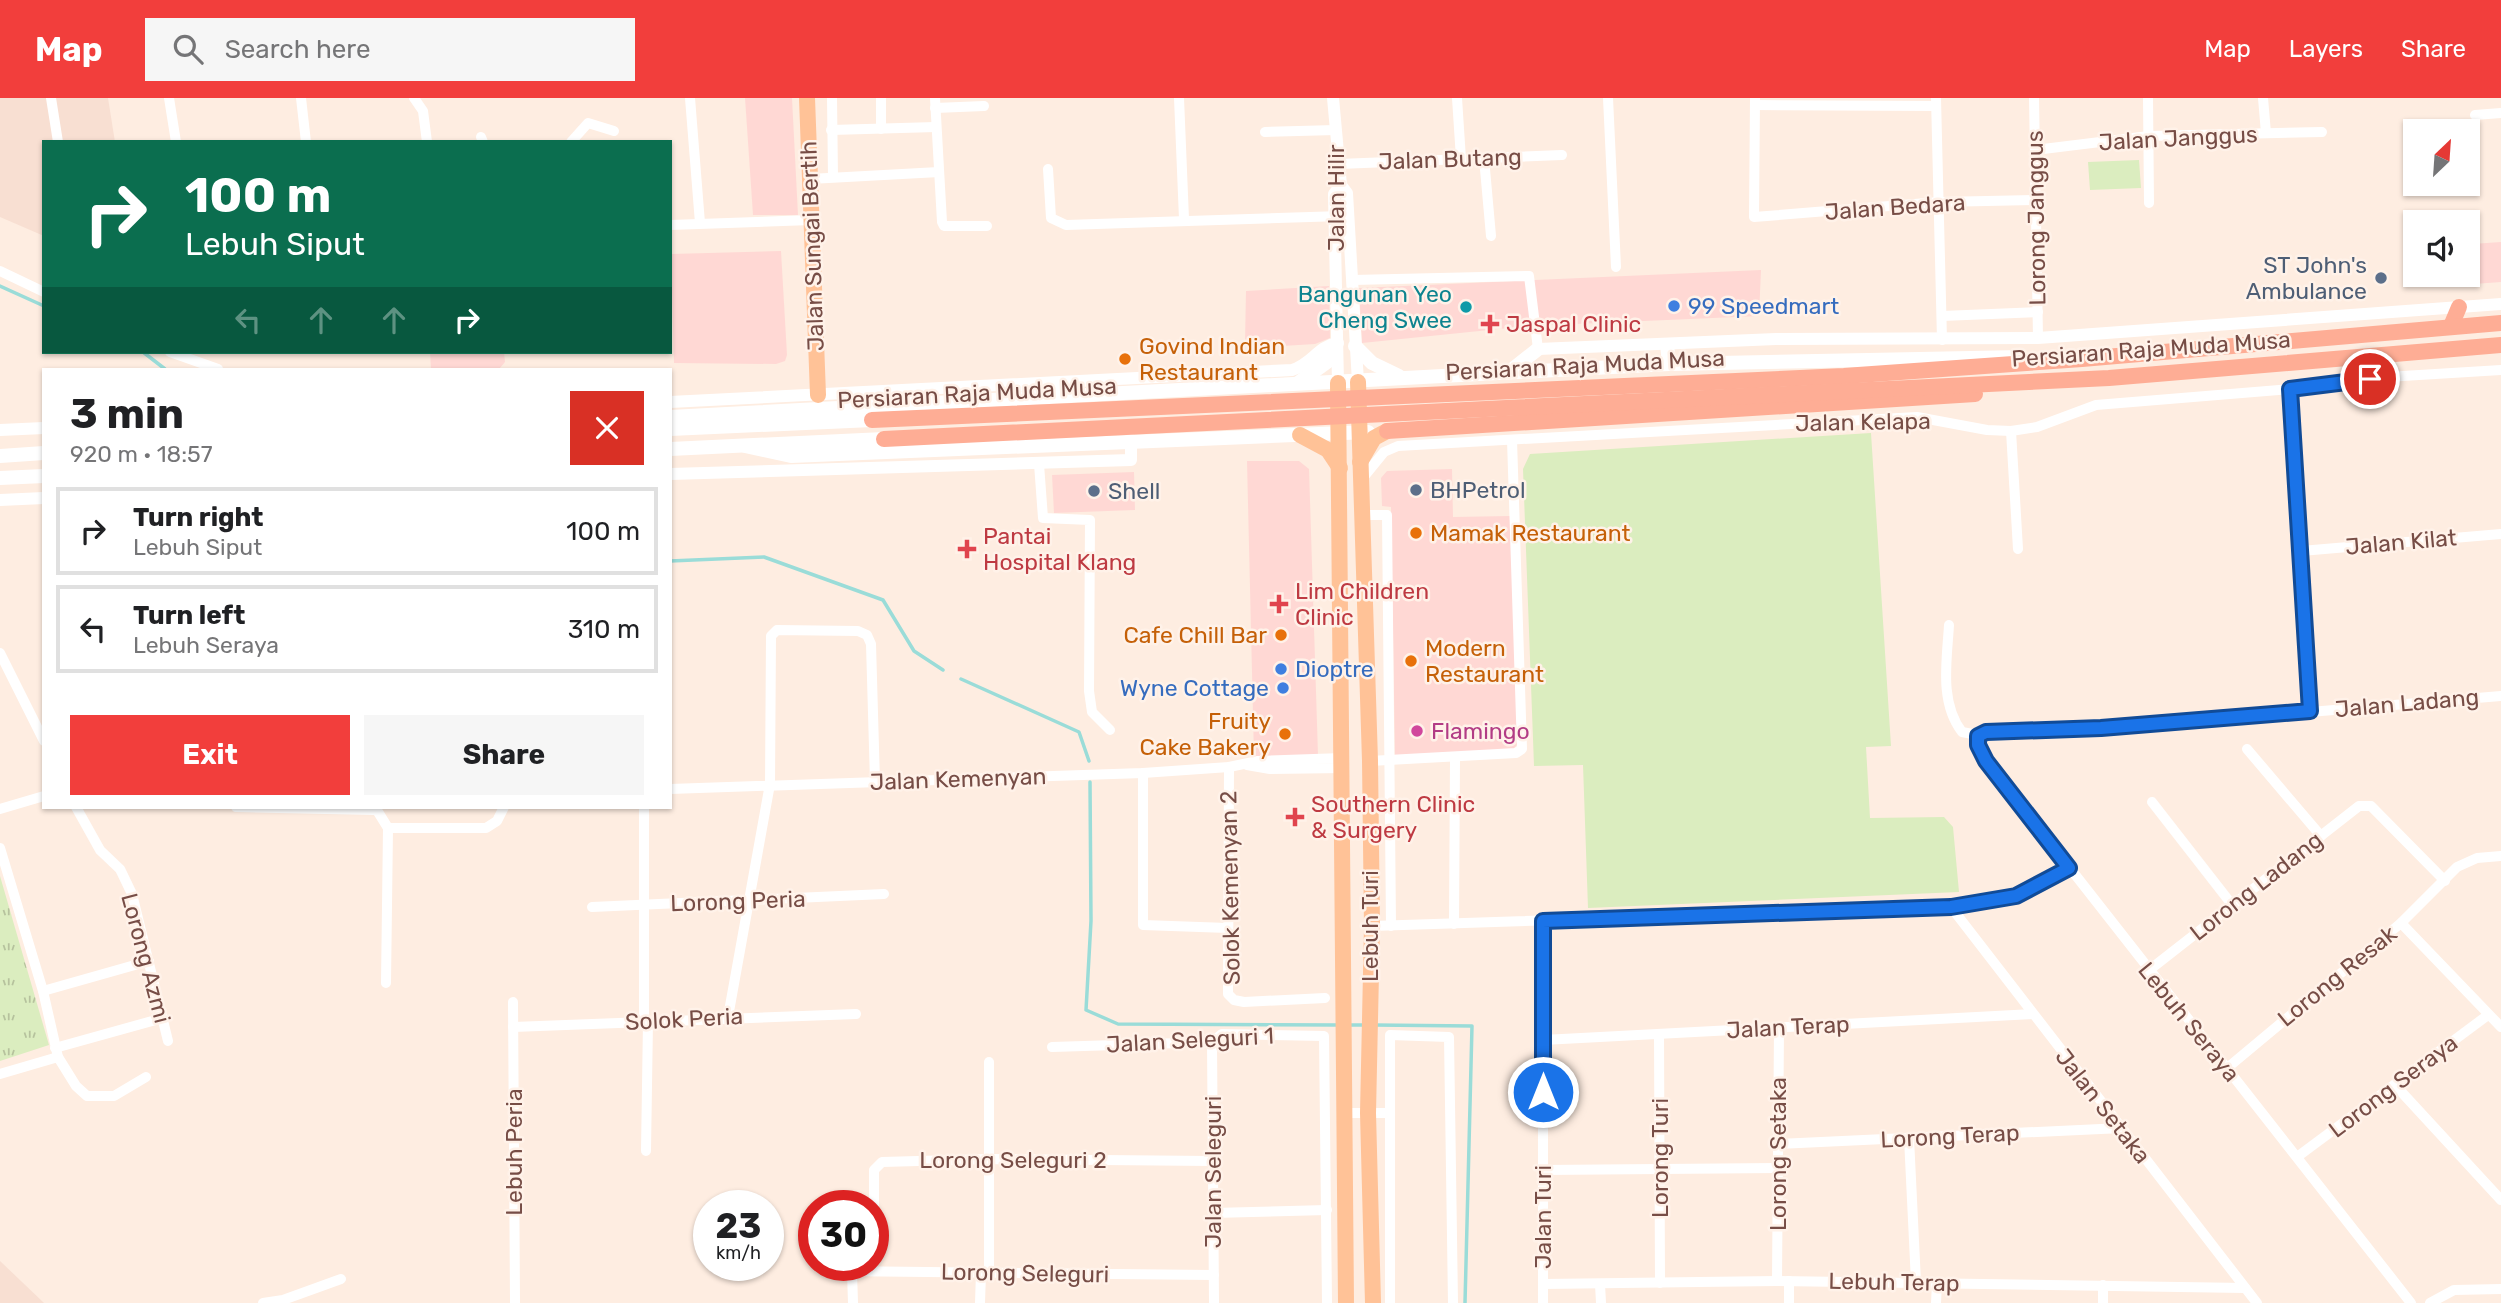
<!DOCTYPE html>
<html lang="en">
<head>
<meta charset="utf-8">
<style>
  body { margin:0; font-family:Rubik,sans-serif; background:#f6f6f6; color:#202124; height:100vh; display:flex; flex-direction:column; font-size:26px; white-space:nowrap }
  * { box-sizing:border-box; margin:0 }
  p { font-size:23px; color:#757577 }
  .icon { flex:none; width:38px; height:38px; fill:none; stroke:currentColor; stroke-width:2; stroke-linecap:round; stroke-linejoin:round }
  .map { position:relative; flex:1; overflow:hidden }
  .sheet { position:absolute; left:42px; top:270px; width:630px; height:441px; display:flex; flex-direction:column; background:#fff; border-radius:0px; box-shadow:0 2px 5px #0004 }
  .sheet>* { flex:none }
  .top-card { position:absolute; left:42px; top:42px; width:630px; height:214px; border-radius:0px; box-shadow:0 2px 5px #0004; background:#0b6e4f; color:#fff; overflow:hidden }
  .needle { width:46px; rotate:25deg }
  .buttons { position:absolute; left:2403px; top:21px; display:grid; gap:14px }
  .buttons a { display:grid; place-items:center; width:77px; height:77px; border-radius:0px; background:#fff; box-shadow:0 2px 5px #0004; font-size:35px }
  .speed { position:absolute; left:693px; top:1092px; display:flex; gap:14px; font-size:35px; font-weight:700; text-align:center }
  .speed>* { display:grid; place-content:center; width:91px; height:91px; border-radius:50%; background:#fff; box-shadow:0 2px 5px #0004; line-height:1 }
  .speed small { font-size:18px; font-weight:400 }
  .speed .limit { border:10px solid #d22; background:#fff; color:#111 }
  .pin { position:absolute; display:grid; place-items:center; width:60px; height:60px; color:#fff; margin:-30px; border:4px solid #fff; border-radius:50%; box-shadow:0 2px 7px #0007 }
  .me { position:absolute; width:77px; margin:-38px; rotate:0deg; stroke-linejoin:round; filter:drop-shadow(0 0 5px #0008) }
  .turn { display:flex; align-items:center; gap:24px; height:147px; padding:0 28px; font-size:32px }
  .turn .icon { width:91px; height:91px; stroke-width:2.5 }
  .turn b { display:block; font-size:49px; line-height:60px }
  .lanes { display:flex; align-items:center; height:66px; padding:0 28px; background:#0003; justify-content:center; gap:35px; direction:ltr }
  .lanes .off { opacity:.35 }
  .round { display:grid; place-items:center; flex:none; width:74px; height:74px; border-radius:0px; background:#f6f6f6 }
  .overview { display:flex; align-items:center; justify-content:space-between; height:119px; padding:0 28px }
  h1 { font-size:42px; font-weight:700; line-height:52px }
  .button { display:flex; gap:14px; margin-top:auto; padding:14px 28px }
  .button a { flex:1; height:80px; border-radius:0px; background:#f23e3c; color:#fff; font-size:28px; font-weight:700; line-height:80px; text-align:center }
  .button a+a { background:#f6f6f6; color:#202124 }
  ul { padding:0; list-style:none }
  li { display:flex; align-items:center; gap:21px; height:88px; margin:0 14px 10px; padding:0 14px; border:4px solid #e0e0e0; border-radius:0px }
  li div { flex:1 }
  li b { display:block; font-size:26px }
  li em { font-style:normal }
  header { display:flex; align-items:center; gap:42px; box-sizing:border-box; height:98px; padding:0 35px; background:#f23e3c; color:#fff }
  header strong { font-size:33px }
  nav { display:flex; gap:38px; margin-inline-start:auto; font-size:24px }
  .search { width:490px; height:63px; background:#f6f6f6; display:flex; align-items:center; gap:18px; box-sizing:border-box; padding:0 24px; border-radius:0px; color:#757577; font-size:26px }
  .map>svg:first-child { display:block }
  .residential { fill:#f8dfd2 }
  .commercial { fill:#ffd8d4 }
  .grass { fill:#dbedbf }
  .park { fill:url(#park-tufts) }
  .lines { fill:none; stroke-linecap:round; stroke-linejoin:round }
  .stream { stroke:#9adcd8; stroke-width:3.5 }
  .minor { stroke:#fff; stroke-width:10 }
  .tertiary { stroke:#fff; stroke-width:12 }
  .secondary { stroke:#fff; stroke-width:14 }
  .primary { stroke:#ffc297; stroke-width:16 }
  .trunk { stroke:#fead95; stroke-width:16 }
  .route-casing { stroke:#114b97; stroke-width:18 }
  .route { stroke:#1a73e8; stroke-width:12 }
  .service-dot { fill:#5c6f8a; stroke:#fff2e9; stroke-width:2.5 }
  .shop-dot { fill:#3f7fe0; stroke:#fff2e9; stroke-width:2.5 }
  .culture-dot { fill:#0f9aa8; stroke:#fff2e9; stroke-width:2.5 }
  .health-dot { fill:#e0444e; stroke:#fff2e9; stroke-width:2.5 }
  .food-dot { fill:#e8710a; stroke:#fff2e9; stroke-width:2.5 }
  .hotel-dot { fill:#d1479c; stroke:#fff2e9; stroke-width:2.5 }
  .labels { text-anchor:middle; dominant-baseline:central; stroke-width:5; stroke-linejoin:round; paint-order:stroke }
  .street-label { font-size:23px; fill:#774d46; stroke:#fff2e9 }
  .service-label { font-size:23px; fill:#4e5e75; stroke:#fff2e9; text-anchor:start }
  .culture-label { font-size:23px; fill:#0d838f; stroke:#fff2e9; text-anchor:end }
  .shop-label { font-size:23px; fill:#366cbe; stroke:#fff2e9; text-anchor:start }
  .health-label { font-size:23px; fill:#be3a42; stroke:#fff2e9; text-anchor:start }
  .food-label { font-size:23px; fill:#c56008; stroke:#fff2e9; text-anchor:start }
  .hotel-label { font-size:23px; fill:#b23c85; stroke:#fff2e9; text-anchor:start }
</style>
</head>
<body>
<header>
<strong>Map</strong>
<div class="search"><svg class="icon" aria-label="search" viewBox="0 0 24 24"><circle cx="10" cy="10" r="6"/><path d="M15 15l6 6"/></svg>Search here</div>
<nav><a>Map</a><a>Layers</a><a>Share</a></nav>
</header>
<div class="map">
<svg width="2501" height="1205" viewBox="0 0 2501 1205">
  <defs>
    <pattern id="park-tufts" width="24" height="20" patternUnits="userSpaceOnUse" patternTransform="scale(1.75)"><rect width="24" height="20" fill="#dbedbf"/><path d="M3 7l-1-3M5 7V3M7 7l1-3M15 17l-1-3M17 17v-4M19 17l1-3" fill="none" stroke="#b6c29d"/></pattern>
  </defs>
  <rect width="100%" height="100%" fill="#feede1"/>
  <g class="residential">
    <path d="M0,0H108L115,44H44V138L0,119Z"/>
    <path d="M0,1163L44,1205H0Z"/>
  </g>
  <g class="commercial">
    <path d="M745,0H792L798,117H753Z"/>
    <path d="M2501,144V184L2474,186L2472,146Z"/>
    <path d="M781,153L787,257L785,263L776,266L674,265L671,156Z"/>
    <path d="M1761,172L1759,218L1529,228L1362,245L1359,190Z"/>
    <path d="M1329,188L1330,240L1315,246L1249,250L1245,244L1246,193Z"/>
    <path d="M430,254H504L505,264L499,271H431Z"/>
    <path d="M1247,363H1299L1309,371L1318,657L1254,659Z"/>
    <path d="M1452,371L1453,419L1510,418L1519,645L1513,651L1395,659L1391,409L1382,408L1381,380L1387,373Z"/>
    <path d="M1134,374L1135,412L1054,415L1052,377Z"/>
  </g>
  <g class="grass">
    <path d="M2139,62L2141,90L2090,92L2088,64Z"/>
    <path d="M1871,335L1891,648L1866,649L1870,720L1944,719L1953,729L1959,794L1588,810L1583,667L1534,668L1523,371L1530,356Z"/>
  </g>
  <path class="park" d="M0,778L49,947L0,963Z"/>
  <g class="lines">
    <g class="stream">
      <path d="M0,188L44,208"/>
      <path d="M143,254L165,271"/>
      <path d="M670,463L764,459L883,502L914,553L943,572"/>
      <path d="M961,581L1079,634L1089,663"/>
      <path d="M1090,684L1091,823L1086,912L1118,926L1338,927"/>
      <path d="M1349,927H1366"/>
      <path d="M1374,927L1472,928L1465,1205"/>
    </g>
    <g class="minor">
      <path d="M51,0L58,44"/>
      <path d="M169,0L176,44"/>
      <path d="M301,0L306,44"/>
      <path d="M414,0L423,13L427,44"/>
      <path d="M690,0L700,125"/>
      <path d="M832,0L833,79"/>
      <path d="M881,0V31"/>
      <path d="M935,0L942,124L944,128H987"/>
      <path d="M1179,0L1184,121"/>
      <path d="M1457,0L1461,61"/>
      <path d="M1608,0L1616,169"/>
      <path d="M1755,0L1754,119L1939,104L2036,102"/>
      <path d="M1936,0L1942,242"/>
      <path d="M2034,0L2038,240"/>
      <path d="M2148,0L2149,105"/>
      <path d="M2263,0L2266,35"/>
      <path d="M1755,7L1936,8"/>
      <path d="M935,10L984,8"/>
      <path d="M2475,17L2501,15"/>
      <path d="M831,32L936,29"/>
      <path d="M1265,34L1336,32"/>
      <path d="M481,39L483,44"/>
      <path d="M571,44L588,25L614,33"/>
      <path d="M2035,52L2149,38L2322,34"/>
      <path d="M1484,60L1491,138"/>
      <path d="M1339,66L1562,57"/>
      <path d="M1048,71L1051,120L1066,127L1342,118"/>
      <path d="M810,81L939,74"/>
      <path d="M670,127L811,122"/>
      <path d="M0,173L44,194"/>
      <path d="M1352,182L1529,178L1538,251"/>
      <path d="M1942,218L2038,214"/>
      <path d="M170,254L218,271"/>
      <path d="M2290,291L2310,613"/>
      <path d="M2011,333L2018,451"/>
      <path d="M1039,366L1043,420L1090,422L1089,593L1092,614L1110,632"/>
      <path d="M1362,381L1384,354L1398,348L1917,319L1987,332L2011,333L2037,329L2096,307L2290,291L2370,280L2501,272"/>
      <path d="M1361,417H1387L1391,828"/>
      <path d="M2301,453L2501,436"/>
      <path d="M1949,527C1947,562 1939,604 1962,634L1978,637"/>
      <path d="M0,555L44,643"/>
      <path d="M1978,637V647L1986,663L2411,1205"/>
      <path d="M1978,637L2000,633L2213,622L2501,598"/>
      <path d="M2247,651L2321,738"/>
      <path d="M1370,663L1516,655L1522,651L1512,342"/>
      <path d="M1247,667L1270,671L1344,670"/>
      <path d="M1229,669L1228,896L1234,902L1244,904L1325,900"/>
      <path d="M1143,675V827L1228,830"/>
      <path d="M670,691L1143,675L1229,669L1258,663L1343,660"/>
      <path d="M2152,704L2233,808"/>
      <path d="M76,709L100,752L120,771L132,796L168,943"/>
      <path d="M236,709L374,712"/>
      <path d="M375,709L388,730"/>
      <path d="M0,711L44,698"/>
      <path d="M388,730H486L497,723L504,709"/>
      <path d="M0,750L43,893L58,959L76,988L87,998H114L146,979"/>
      <path d="M592,809L884,796"/>
      <path d="M1951,809L2257,1205"/>
      <path d="M2401,825L2501,929"/>
      <path d="M1454,826L1455,660"/>
      <path d="M1372,828L1951,809L2016,798L2069,770"/>
      <path d="M2148,873L2359,708H2371L2445,783"/>
      <path d="M386,885L388,730"/>
      <path d="M43,893L149,863"/>
      <path d="M513,904L515,1205"/>
      <path d="M728,919L770,686L771,538L777,532L858,533L867,537L871,546L875,684"/>
      <path d="M644,923V709"/>
      <path d="M513,929L856,916"/>
      <path d="M1659,936L1660,1185"/>
      <path d="M1543,942L2033,916"/>
      <path d="M1212,944L1214,1205"/>
      <path d="M1052,949L1212,944L1222,936L1324,938L1327,1205"/>
      <path d="M55,950L163,920"/>
      <path d="M2226,971L2401,825L2457,769L2477,760L2501,758"/>
      <path d="M0,976L58,959"/>
      <path d="M2395,987L2501,1102"/>
      <path d="M1345,1015H1390"/>
      <path d="M1909,1040L1916,1184"/>
      <path d="M1778,1046L2122,1030"/>
      <path d="M646,1053L648,923"/>
      <path d="M2297,1059L2488,917"/>
      <path d="M1543,1072L1778,1070"/>
      <path d="M1213,1115L1327,1112"/>
      <path d="M874,1129V1072L882,1064L990,1061L1213,1063"/>
      <path d="M836,1173L1214,1177"/>
      <path d="M852,1174L853,1205"/>
      <path d="M989,1175V964"/>
      <path d="M1777,1183L1779,930"/>
      <path d="M1789,1183V1205"/>
      <path d="M1543,1186L1777,1183L2245,1190"/>
      <path d="M1600,1186L1601,1205"/>
      <path d="M263,1205L283,1202L341,1181"/>
      <path d="M980,1205L981,1175"/>
      <path d="M1390,1205V937L1449,939L1453,1205"/>
      <path d="M1543,1205V823"/>
      <path d="M1936,1205L1937,1185"/>
      <path d="M2103,1205V1187"/>
      <path d="M2430,1205L2454,1192L2501,1191"/>
    </g>
    <g class="tertiary">
      <path d="M1333,0L1341,87L1334,96L1338,285"/>
      <path d="M1341,87L1347,95L1358,284"/>
      <path d="M1538,251L1776,241L2038,240L2501,206"/>
      <path d="M670,304L1292,272C1312,266 1317,249 1337,245"/>
      <path d="M0,332L44,330"/>
      <path d="M670,376L1131,362V342"/>
      <path d="M0,402L44,400"/>
    </g>
    <g class="secondary">
      <path d="M1667,247L1669,266"/>
      <path d="M1355,248L1372,265L1399,278"/>
      <path d="M1509,274L1538,251"/>
      <path d="M1298,285L1327,264L1337,245"/>
      <path d="M1024,287L1058,291"/>
      <path d="M670,319L1669,266L2022,259"/>
      <path d="M670,331L872,322"/>
      <path d="M745,348L791,358L1368,334"/>
      <path d="M670,351L884,341"/>
      <path d="M0,358L44,355"/>
      <path d="M0,380L44,378"/>
    </g>
    <g class="primary">
      <path d="M807,0L818,297"/>
      <path d="M1358,284L1370,663L1372,828L1368,1015L1373,1205"/>
      <path d="M1338,285L1346,1205"/>
      <path d="M1300,337L1328,352L1340,370"/>
      <path d="M1360,364L1374,340L1387,333"/>
    </g>
    <g class="trunk">
      <path d="M2451,228L2459,209"/>
      <path d="M872,322L1844,278L2082,261L2501,225"/>
      <path d="M1387,333L1975,296"/>
      <path d="M884,341L2109,280L2501,247"/>
    </g>
  </g>
  <g class="lines">
    <g class="route-casing">
      <path id="route" d="M1543,994V823L1951,809L2016,798L2069,770L1986,663L1978,647V638L1986,634L2101,630L2310,613L2290,291L2370,281"/>
    </g>
    <use href="#route" class="route"/>
  </g>
  <g class="service-dot">
    <circle cx="2381" cy="180" r="7"/>
    <circle cx="1416" cy="392" r="7"/>
    <circle cx="1094" cy="393" r="7"/>
  </g>
  <g class="shop-dot">
    <circle cx="1674" cy="208" r="7"/>
    <circle cx="1281" cy="571" r="7"/>
    <circle cx="1283" cy="590" r="7"/>
  </g>
  <circle class="culture-dot" cx="1466" cy="209" r="7"/>
  <g class="health-dot">
    <path d="M1486.5 215.5h7v7h7v7h-7v7h-7v-7h-7v-7h7z"/>
    <path d="M963.5 440.5h7v7h7v7h-7v7h-7v-7h-7v-7h7z"/>
    <path d="M1275.5 495.5h7v7h7v7h-7v7h-7v-7h-7v-7h7z"/>
    <path d="M1291.5 708.5h7v7h7v7h-7v7h-7v-7h-7v-7h7z"/>
  </g>
  <g class="food-dot">
    <circle cx="1125" cy="261" r="7"/>
    <circle cx="1416" cy="435" r="7"/>
    <circle cx="1281" cy="537" r="7"/>
    <circle cx="1411" cy="563" r="7"/>
    <circle cx="1285" cy="636" r="7"/>
  </g>
  <circle class="hotel-dot" cx="1417" cy="633" r="7"/>
  <g class="labels">
    <g class="street-label">
      <text transform="translate(2178 40) rotate(-3)">Jalan Janggus</text>
      <text transform="translate(1450 61) rotate(-2)">Jalan Butang</text>
      <text transform="translate(1336 100) rotate(-90)">Jalan Hilir</text>
      <text transform="translate(1895 109) rotate(-4)">Jalan Bedara</text>
      <text transform="translate(2036 120) rotate(-91)">Lorong Janggus</text>
      <text transform="translate(812 148) rotate(-92)">Jalan Sungai Bertih</text>
      <text transform="translate(2151 251) rotate(-4)">Persiaran Raja Muda Musa</text>
      <text transform="translate(1585 267) rotate(-3)">Persiaran Raja Muda Musa</text>
      <text transform="translate(977 295) rotate(-3)">Persiaran Raja Muda Musa</text>
      <text transform="translate(1863 324) rotate(-1)">Jalan Kelapa</text>
      <text transform="translate(2401 444) rotate(-5)">Jalan Kilat</text>
      <text transform="translate(2407 605) rotate(-5)">Jalan Ladang</text>
      <text transform="translate(958 681) rotate(-2)">Jalan Kemenyan</text>
      <text transform="translate(2256 788) rotate(-38)">Lorong Ladang</text>
      <text transform="translate(1230 790) rotate(-91)">Solok Kemenyan 2</text>
      <text transform="translate(738 803) rotate(-2)">Lorong Peria</text>
      <text transform="translate(1370 828) rotate(-90)">Lebuh Turi</text>
      <text transform="translate(146 860) rotate(75)">Lorong Azmi</text>
      <text transform="translate(2337 878) rotate(-39)">Lorong Resak</text>
      <text transform="translate(684 921) rotate(-3)">Solok Peria</text>
      <text transform="translate(2189 924) rotate(51)">Lebuh Seraya</text>
      <text transform="translate(1788 929) rotate(-3)">Jalan Terap</text>
      <text transform="translate(1190 942) rotate(-3)">Jalan Seleguri 1</text>
      <text transform="translate(2393 988) rotate(-37)">Lorong Seraya</text>
      <text transform="translate(2103 1008) rotate(52)">Jalan Setaka</text>
      <text transform="translate(1950 1038) rotate(-3)">Lorong Terap</text>
      <text transform="translate(514 1054) rotate(-90)">Lebuh Peria</text>
      <text transform="translate(1778 1056) rotate(-90)">Lorong Setaka</text>
      <text transform="translate(1660 1060) rotate(-90)">Lorong Turi</text>
      <text x="1013" y="1062">Lorong Seleguri 2</text>
      <text transform="translate(1213 1074) rotate(-90)">Jalan Seleguri</text>
      <text transform="translate(1543 1119) rotate(-90)">Jalan Turi</text>
      <text transform="translate(1025 1175) rotate(1)">Lorong Seleguri</text>
      <text transform="translate(1894 1184) rotate(1)">Lebuh Terap</text>
    </g>
    <g class="service-label">
      <text x="2367" y="167" text-anchor="end">ST John's<tspan x="2367" dy="26">Ambulance</tspan></text>
      <text x="1430" y="392">BHPetrol</text>
      <text x="1108" y="393">Shell</text>
    </g>
    <g class="culture-label">
      <text x="1452" y="196">Bangunan Yeo<tspan x="1452" dy="26">Cheng Swee</tspan></text>
    </g>
    <g class="shop-label">
      <text x="1688" y="208">99 Speedmart</text>
      <text x="1295" y="571">Dioptre</text>
      <text x="1269" y="590" text-anchor="end">Wyne Cottage</text>
    </g>
    <g class="health-label">
      <text x="1506" y="226">Jaspal Clinic</text>
      <text x="983" y="438">Pantai<tspan x="983" dy="26">Hospital Klang</tspan></text>
      <text x="1295" y="493">Lim Children<tspan x="1295" dy="26">Clinic</tspan></text>
      <text x="1311" y="706">Southern Clinic<tspan x="1311" dy="26">&amp; Surgery</tspan></text>
    </g>
    <g class="food-label">
      <text x="1139" y="248">Govind Indian<tspan x="1139" dy="26">Restaurant</tspan></text>
      <text x="1430" y="435">Mamak Restaurant</text>
      <text x="1267" y="537" text-anchor="end">Cafe Chill Bar</text>
      <text x="1425" y="550">Modern<tspan x="1425" dy="26">Restaurant</tspan></text>
      <text x="1271" y="623" text-anchor="end">Fruity<tspan x="1271" dy="26">Cake Bakery</tspan></text>
    </g>
    <g class="hotel-label">
      <text x="1431" y="633">Flamingo</text>
    </g>
  </g>
</svg>
<div class="buttons">
<a><svg class="needle" viewBox="-14 -14 28 28"><path d="M0-13l5 13h-10z" fill="#e53935"/><path d="M0 13l5-13h-10z" fill="#757577"/></svg></a>
<a><svg class="icon" aria-label="sound" viewBox="0 0 24 24"><path d="M4 9h4l5-4v14l-5-4H4zM17 9q2 3 0 6"/></svg></a>
</div>
<div class="speed"><div>23<small>km/h</small></div><div class="limit">30</div></div>
<div class="pin" style="left:2370px;top:281px;background:#d93025"><svg class="icon" aria-label="arrive" viewBox="0 0 24 24"><path d="M6 21V4h12l-3 4 3 4H6"/></svg></div>
<svg class="me" style="left:1543px;top:994px" viewBox="-20 -20 40 40"><circle r="17" fill="#1a73e8" stroke="#fff" stroke-width="3"/><path d="M0-11L8 9 0 5-8 9z" fill="#fff"/></svg>
<div class="top-card">
<div class="turn"><svg class="icon" aria-label="right" viewBox="0 0 24 24"><path d="M7 20v-9h11M14 6l5 5-5 5"/></svg><div><b>100 m</b>Lebuh Siput</div></div>
<div class="lanes"><svg class="icon off" aria-label="left" viewBox="0 0 24 24"><path d="M17 20v-9H6M10 6l-5 5 5 5"/></svg><svg class="icon off" aria-label="ahead" viewBox="0 0 24 24"><path d="M12 20V5M6 11l6-6 6 6"/></svg><svg class="icon off" aria-label="ahead" viewBox="0 0 24 24"><path d="M12 20V5M6 11l6-6 6 6"/></svg><svg class="icon" aria-label="right" viewBox="0 0 24 24"><path d="M7 20v-9h11M14 6l5 5-5 5"/></svg></div>
</div>
<section class="sheet">
<div class="overview"><div><h1>3 min</h1><p>920 m · 18:57</p></div><a class="round" style="background:#d93025;color:#fff"><svg class="icon" aria-label="close" viewBox="0 0 24 24"><path d="M6 6l12 12M18 6L6 18"/></svg></a></div>
<ul>
<li><svg class="icon" aria-label="right" viewBox="0 0 24 24"><path d="M7 20v-9h11M14 6l5 5-5 5"/></svg><div><b>Turn right</b><p>Lebuh Siput</p></div><em>100 m</em></li>
<li><svg class="icon" aria-label="left" viewBox="0 0 24 24"><path d="M17 20v-9H6M10 6l-5 5 5 5"/></svg><div><b>Turn left</b><p>Lebuh Seraya</p></div><em>310 m</em></li>
</ul>
<div class="button"><a>Exit</a><a>Share</a></div>
</section>
</div>
</body>
</html>
